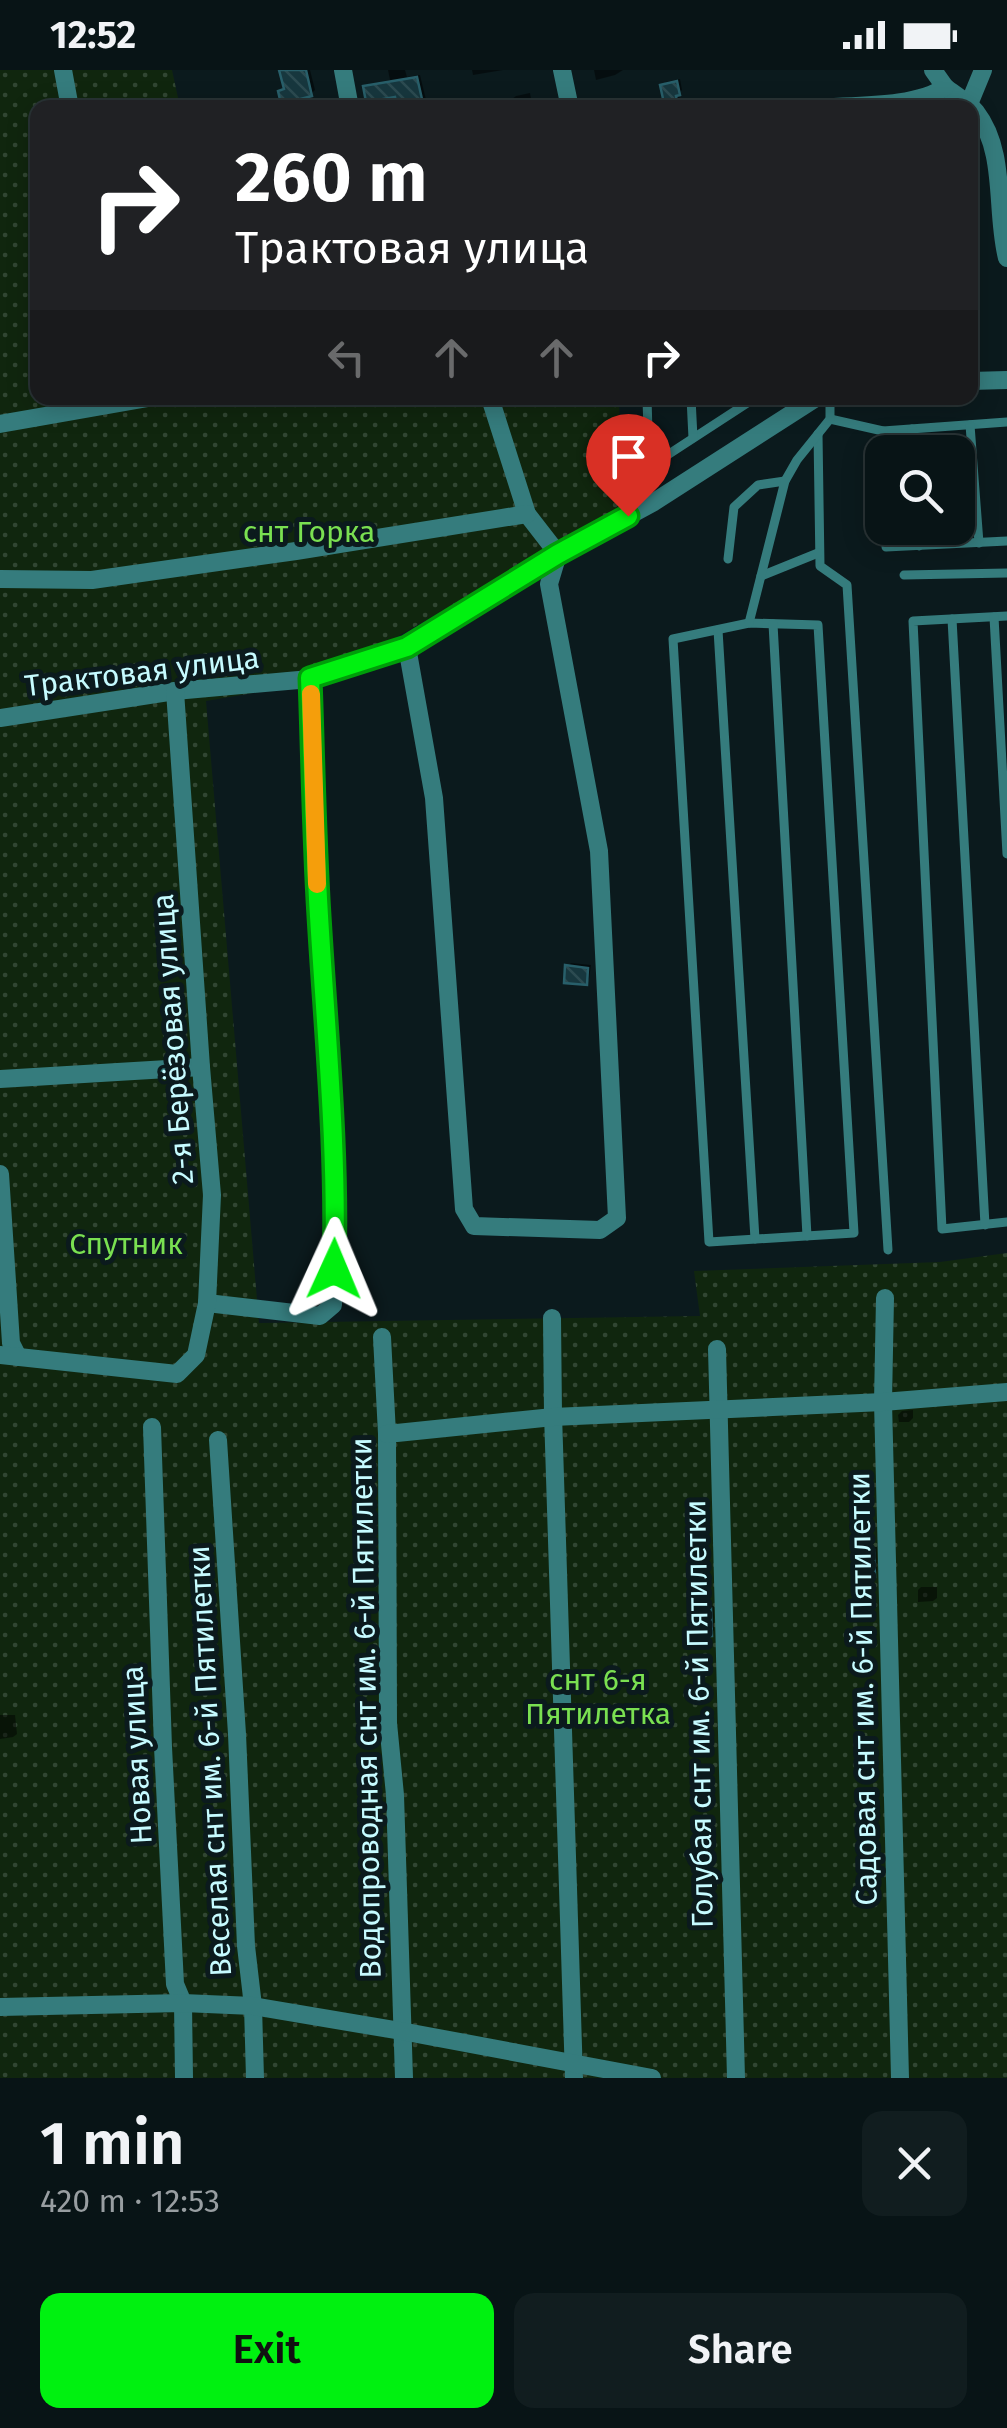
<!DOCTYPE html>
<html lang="en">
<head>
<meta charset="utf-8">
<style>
  body { margin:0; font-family:"Fira Sans",sans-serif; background:#111d1f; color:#f1f3f6; height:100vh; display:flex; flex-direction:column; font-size:38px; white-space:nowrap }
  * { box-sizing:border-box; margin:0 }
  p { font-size:32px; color:#989ea1 }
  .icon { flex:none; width:55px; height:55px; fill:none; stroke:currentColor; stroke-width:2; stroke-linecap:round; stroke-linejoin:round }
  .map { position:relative; height:2008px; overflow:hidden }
  .panel { display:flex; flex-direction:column; background:#081416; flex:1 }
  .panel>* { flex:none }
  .top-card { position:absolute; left:30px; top:30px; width:948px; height:305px; border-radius:20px; box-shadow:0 5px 25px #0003,0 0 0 2px #293335; background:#202124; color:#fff; overflow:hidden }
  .tools { position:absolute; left:865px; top:365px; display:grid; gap:20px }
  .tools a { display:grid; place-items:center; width:110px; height:110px; border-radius:20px; background:#081416; box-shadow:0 5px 25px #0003,0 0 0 2px #293335; font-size:50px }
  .pin { position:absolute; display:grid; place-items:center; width:85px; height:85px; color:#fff; margin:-102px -42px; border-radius:50% 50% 50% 0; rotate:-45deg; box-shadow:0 0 10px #0007 }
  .pin .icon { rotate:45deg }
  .me { position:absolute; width:110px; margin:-55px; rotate:1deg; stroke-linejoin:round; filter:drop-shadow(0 0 8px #0008) }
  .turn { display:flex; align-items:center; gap:35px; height:210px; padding:0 40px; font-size:45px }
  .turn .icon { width:130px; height:130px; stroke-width:2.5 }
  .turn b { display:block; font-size:70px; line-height:85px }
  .lanes { display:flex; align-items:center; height:95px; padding:0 40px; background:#0003; justify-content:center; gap:50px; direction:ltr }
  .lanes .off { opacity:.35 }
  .round { display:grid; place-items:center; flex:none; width:105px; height:105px; border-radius:20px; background:#111d1f }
  .head { display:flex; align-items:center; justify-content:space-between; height:170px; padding:0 40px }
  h1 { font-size:60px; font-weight:600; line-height:75px }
  .button { display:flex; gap:20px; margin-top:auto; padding:20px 40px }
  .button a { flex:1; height:115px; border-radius:20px; background:#00f110; color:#111; font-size:40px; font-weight:600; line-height:115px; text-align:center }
  .button a+a { background:#111d1f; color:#f1f3f6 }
  .status { display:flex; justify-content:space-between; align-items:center; height:70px; padding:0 50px; background:#081416; direction:ltr }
  .status svg { height:28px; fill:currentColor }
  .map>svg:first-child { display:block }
  .grass { fill:url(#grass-dots) }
  .shadow { fill:#0007 }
  .building { fill:url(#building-back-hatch); stroke:#285f6a; stroke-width:2.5 }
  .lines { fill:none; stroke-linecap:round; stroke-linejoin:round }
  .service { stroke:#357c7d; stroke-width:9 }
  .minor { stroke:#357c7d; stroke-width:18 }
  .route-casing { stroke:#009d0a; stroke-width:25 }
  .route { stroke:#00f110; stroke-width:18 }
  .slow { stroke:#f59e0b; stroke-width:18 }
  .labels { text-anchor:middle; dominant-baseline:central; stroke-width:10; stroke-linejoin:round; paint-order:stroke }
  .park-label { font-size:30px; fill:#7ae051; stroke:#0b1a1d }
  .street-label { font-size:30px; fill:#c6fbff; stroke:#0b1a1d }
</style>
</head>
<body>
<div class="status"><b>12:52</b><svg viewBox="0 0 49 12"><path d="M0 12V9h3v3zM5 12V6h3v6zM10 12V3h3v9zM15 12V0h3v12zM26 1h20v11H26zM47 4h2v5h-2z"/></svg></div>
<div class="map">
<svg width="1007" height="2008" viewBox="0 0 1007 2008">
  <defs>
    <pattern id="grass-dots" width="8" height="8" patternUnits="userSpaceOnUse" patternTransform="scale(2.5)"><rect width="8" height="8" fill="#10260e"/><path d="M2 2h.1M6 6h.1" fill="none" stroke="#314632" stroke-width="1.8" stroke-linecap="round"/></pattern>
    <pattern id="building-back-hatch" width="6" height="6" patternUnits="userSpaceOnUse" patternTransform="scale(2.5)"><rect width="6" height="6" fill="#17373e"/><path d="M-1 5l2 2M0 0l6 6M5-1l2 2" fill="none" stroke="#2c4b51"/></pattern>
  </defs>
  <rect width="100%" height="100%" fill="#0b1a1d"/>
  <path class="grass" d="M0,0H172L180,37L38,38V328H619L621,406L641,427L318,612L206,631L259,1253L700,1246L694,1201L940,1192L1007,1183V2008H0Z"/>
  <g class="shadow">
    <path d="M282,0H310L315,20L311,24L280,22L284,18Z"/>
    <path d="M388,0H405L407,7L420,5L428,38H389L386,26L366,17L369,14L390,10Z"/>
    <path d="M472,0H503L473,5Z"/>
    <path d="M594,0H623L615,5L596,10Z"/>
    <path d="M680,9L682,20L679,23L681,38H633L666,32L663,15L666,12Z"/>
    <path d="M530,23L533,38H514L512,29L516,26Z"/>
    <path d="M571,893L591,895L589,909L586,912L568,896Z"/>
    <path d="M913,1340V1348L909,1352H899L898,1345L902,1341Z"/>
    <path d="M861,1476L877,1477V1501L874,1504L858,1480Z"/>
    <path d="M921,1517H937V1528L933,1531L918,1532V1520Z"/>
    <path d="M697,1535L714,1536V1560L711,1564L693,1539Z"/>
    <path d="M0,1645H15L17,1664L13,1667L0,1669Z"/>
  </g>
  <g class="building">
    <path d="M279,0H306L312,26L281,34L278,21L284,19Z"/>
    <path d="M417,7L424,38H397L395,27L366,32L363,16Z"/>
    <path d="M677,11L680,25L676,26L678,38H665L660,15Z"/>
    <path d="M565,895L588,898L587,915L564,913Z"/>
    <path d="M855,1479L874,1480L875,1507H856Z"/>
    <path d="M691,1538H711L712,1566H690Z"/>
  </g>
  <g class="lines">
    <g class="service">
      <path d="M647,328L649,397L755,328"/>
      <path d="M691,328L693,368"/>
      <path d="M830,349L883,361L1007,352"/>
      <path d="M970,355L979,473"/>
      <path d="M912,359L914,382"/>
      <path d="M883,361V382"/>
      <path d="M818,364L820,496L847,515L888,1180"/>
      <path d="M886,458V477L1007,471"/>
      <path d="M918,458L919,476"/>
      <path d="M728,489L734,437L758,415L785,411"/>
      <path d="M904,505L1007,503"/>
      <path d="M761,506L818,483"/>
      <path d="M1007,546L913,551L942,1159L1007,1152"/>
      <path d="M994,547L1007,784"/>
      <path d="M952,549L985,1155"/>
      <path d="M749,553L818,555L854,1163L709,1172L673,569Z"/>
      <path d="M749,553L785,411L797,390L830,349V328"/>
      <path d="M773,554L807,1166"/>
      <path d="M718,560L755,1169"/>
    </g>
    <g class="minor">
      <path d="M63,0L70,38"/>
      <path d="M343,0L350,38"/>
      <path d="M562,0L570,38"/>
      <path d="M945,17C955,25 967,31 976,42C1007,82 995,141 1007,188"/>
      <path d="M969,34L983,0"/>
      <path d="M816,38C852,35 916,38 945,17L933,0"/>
      <path d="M970,311L1007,310"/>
      <path d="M490,328L527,444L558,484"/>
      <path d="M0,354L148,328"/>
      <path d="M0,509L92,510L296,481L527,444"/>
      <path d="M407,577L434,728L464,1139L474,1156L600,1160L617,1148L599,781L549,514L558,484"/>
      <path d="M0,648L175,621L310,609L407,577L558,484L654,432L816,328"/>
      <path d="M0,1009L201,997"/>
      <path d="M0,1104L11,1273L18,1287"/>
      <path d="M885,1228L883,1332L900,2008"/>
      <path d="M207,1233L320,1246L333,1235C338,1100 326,965 318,830C313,757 313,682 310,609"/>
      <path d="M552,1248L553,1344L574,2008"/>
      <path d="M382,1267L387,1364L388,1653L395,1725L404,2008"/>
      <path d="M717,1279L736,2008"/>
      <path d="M0,1285L177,1304L196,1285L207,1233L212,1125L201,997L175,621"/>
      <path d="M152,1357L163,1677L175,1914L183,1933L184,2008"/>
      <path d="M387,1364L553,1347L883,1332L1007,1322"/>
      <path d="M218,1370L237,1664L246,1876L253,1936L255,2008"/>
      <path d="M0,1937L183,1933L253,1936L401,1961L652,2008"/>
    </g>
  </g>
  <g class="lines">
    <g class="route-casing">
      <path id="route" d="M334,1199C338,1082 326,963 319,846C314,767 313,688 310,608L407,577L558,484L628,446"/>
    </g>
    <use href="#route" class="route"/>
    <path class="slow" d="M311,624L317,814"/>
  </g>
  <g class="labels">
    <g class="park-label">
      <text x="309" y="462">снт Горка</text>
      <text x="126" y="1174">Спутник</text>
      <text x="598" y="1610">снт 6-я<tspan x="598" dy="34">Пятилетка</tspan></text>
    </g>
    <g class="street-label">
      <text transform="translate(142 602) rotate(-7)">Трактовая улица</text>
      <text transform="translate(173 969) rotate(-94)">2-я Берёзовая улица</text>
      <text transform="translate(863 1619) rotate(-91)">Садовая снт им. 6-й Пятилетки</text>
      <text transform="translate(366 1638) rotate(-91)">Водопроводная снт им. 6-й Пятилетки</text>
      <text transform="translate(699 1644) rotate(-91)">Голубая снт им. 6-й Пятилетки</text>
      <text transform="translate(137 1685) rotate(-93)">Новая улица</text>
      <text transform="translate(210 1691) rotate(-93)">Веселая снт им. 6-й Пятилетки</text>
    </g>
  </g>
</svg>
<div class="tools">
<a><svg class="icon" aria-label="search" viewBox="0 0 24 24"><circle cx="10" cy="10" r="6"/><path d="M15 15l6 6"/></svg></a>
</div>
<div class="pin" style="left:628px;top:446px;background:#d93025"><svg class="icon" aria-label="arrive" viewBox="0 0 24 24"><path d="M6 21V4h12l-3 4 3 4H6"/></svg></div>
<svg class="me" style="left:334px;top:1199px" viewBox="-20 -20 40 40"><path d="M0-17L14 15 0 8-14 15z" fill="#00f110" stroke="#fff" stroke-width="4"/></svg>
<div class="top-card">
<div class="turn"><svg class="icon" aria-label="right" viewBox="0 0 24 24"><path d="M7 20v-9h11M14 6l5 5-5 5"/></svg><div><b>260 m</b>Трактовая улица</div></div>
<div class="lanes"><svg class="icon off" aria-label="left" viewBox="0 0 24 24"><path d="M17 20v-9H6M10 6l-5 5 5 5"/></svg><svg class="icon off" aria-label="ahead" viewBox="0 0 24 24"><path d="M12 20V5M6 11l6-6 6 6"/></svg><svg class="icon off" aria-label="ahead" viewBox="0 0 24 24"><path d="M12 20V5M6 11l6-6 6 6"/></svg><svg class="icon" aria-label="right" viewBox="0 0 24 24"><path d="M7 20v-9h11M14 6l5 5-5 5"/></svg></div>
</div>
</div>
<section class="panel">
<div class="head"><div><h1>1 min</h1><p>420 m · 12:53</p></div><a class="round"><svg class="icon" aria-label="close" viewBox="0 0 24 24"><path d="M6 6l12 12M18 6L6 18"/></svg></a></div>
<div class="button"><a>Exit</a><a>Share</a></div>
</section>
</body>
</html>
